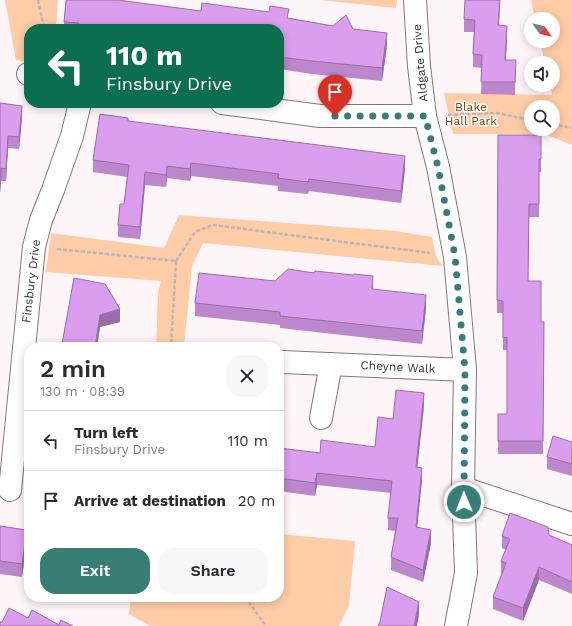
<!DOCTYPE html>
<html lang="en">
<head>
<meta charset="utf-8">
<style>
  body { margin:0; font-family:"Work Sans",sans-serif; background:#f7f7f7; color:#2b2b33; height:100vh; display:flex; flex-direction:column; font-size:15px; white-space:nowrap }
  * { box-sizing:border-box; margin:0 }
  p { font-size:13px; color:#7c7c81 }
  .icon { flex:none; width:22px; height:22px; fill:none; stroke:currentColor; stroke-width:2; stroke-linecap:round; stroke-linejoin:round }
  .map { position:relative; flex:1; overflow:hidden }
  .drawer { position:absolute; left:24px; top:342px; width:260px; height:260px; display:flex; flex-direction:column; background:#fff; border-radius:16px; box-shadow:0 2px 10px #0003 }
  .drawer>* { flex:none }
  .hud { position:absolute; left:24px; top:24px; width:260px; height:84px; border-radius:16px; box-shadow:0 2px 10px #0003; background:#0b6e4f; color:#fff; overflow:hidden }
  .needle { width:26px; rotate:124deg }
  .tools { position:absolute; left:524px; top:12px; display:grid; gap:8px }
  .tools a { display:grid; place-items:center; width:36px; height:36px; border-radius:50%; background:#fff; box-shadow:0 2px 10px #0003; font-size:20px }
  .pin { position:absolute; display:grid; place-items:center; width:34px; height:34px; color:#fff; margin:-41px -17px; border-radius:50% 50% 50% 0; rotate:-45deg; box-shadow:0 0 4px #0007 }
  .pin .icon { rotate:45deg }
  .me { position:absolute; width:44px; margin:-22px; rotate:359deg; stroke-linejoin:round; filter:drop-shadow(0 0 3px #0008) }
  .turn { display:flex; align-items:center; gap:14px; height:84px; padding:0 16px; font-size:18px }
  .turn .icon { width:52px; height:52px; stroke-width:2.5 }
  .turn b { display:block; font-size:28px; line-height:34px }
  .round { display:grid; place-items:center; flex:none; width:42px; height:42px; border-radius:16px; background:#f7f7f7 }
  .summary { display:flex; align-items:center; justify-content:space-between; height:68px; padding:0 16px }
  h1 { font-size:24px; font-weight:600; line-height:30px }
  .cta { display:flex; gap:8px; margin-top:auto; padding:8px 16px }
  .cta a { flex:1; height:46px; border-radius:16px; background:#387e76; color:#fff; font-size:16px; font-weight:600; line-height:46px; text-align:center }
  .cta a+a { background:#f7f7f7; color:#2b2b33 }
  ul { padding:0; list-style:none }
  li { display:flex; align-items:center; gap:12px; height:60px; padding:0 16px; border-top:1px solid #e1e1e2 }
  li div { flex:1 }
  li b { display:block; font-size:15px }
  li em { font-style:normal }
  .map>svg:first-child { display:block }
  .green { fill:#fecca6; fill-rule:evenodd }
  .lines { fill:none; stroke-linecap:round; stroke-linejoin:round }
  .minor-casing { stroke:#83777b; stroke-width:24 }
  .path { stroke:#bdb6b9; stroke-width:2.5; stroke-dasharray:4 2; stroke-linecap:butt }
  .minor { stroke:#fff; stroke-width:22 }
  .wall { fill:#bc87cc }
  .shaded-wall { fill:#996ea6 }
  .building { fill:#db9ded; stroke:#996ea6 }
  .route { stroke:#387e76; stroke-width:7; stroke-dasharray:0 12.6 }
  .labels { text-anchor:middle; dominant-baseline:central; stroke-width:3; stroke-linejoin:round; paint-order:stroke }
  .street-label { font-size:12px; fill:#393436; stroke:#fff }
  .park-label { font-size:12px; fill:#784410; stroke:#fff }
</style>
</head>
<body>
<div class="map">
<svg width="572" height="626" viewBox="0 0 572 626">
  <rect width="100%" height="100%" fill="#fef5f9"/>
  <g class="green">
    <path d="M5,0H58L56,29H29V62L16,60Z"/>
    <path d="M320,0H397L396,8Z"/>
    <path d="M531,0H572V145L545,134H453L444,93L552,95L550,85H553V63H545L540,41H553V19H535ZM531,107H553V129H531Z"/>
    <path d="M179,215L396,231L432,237L436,256L442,266L203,243L192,266L184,347H156L158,292L161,281L46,272L51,233L164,248Z"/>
    <path d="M279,534L355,541L349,605L339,626H150L129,614L131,597H279Z"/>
  </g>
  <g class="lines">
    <g class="minor-casing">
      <g id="minor">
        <path d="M415,0L419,66L425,116L438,167L455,257L465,370L463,488L466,573L456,626"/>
        <path d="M28,74H29"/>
        <path d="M222,103L320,116H425"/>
        <path d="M283,362L465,370"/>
        <path d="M321,418L331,364"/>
        <path d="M463,488L572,524"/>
        <path d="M10,490L34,247L41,220L53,190L72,136L80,103"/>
      </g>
    </g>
    <g class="path">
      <path d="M38,0L44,29"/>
      <path d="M448,115L497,113L531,120"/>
      <path d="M553,124L572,128"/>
      <path d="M57,249L176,261L171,347"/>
      <path d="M176,261L195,232L213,225L430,253"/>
      <path d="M245,597L266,626"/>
    </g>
    <use href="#minor" class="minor"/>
  </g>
  <g class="wall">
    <path d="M500,0L499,25L507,38L506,60H516L515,95L481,94L482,68L473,67V54L474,32H464V19Z"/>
    <path d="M201,11L289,18L333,26L353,29L387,45L382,81L312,74L279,69V29H64V22Z"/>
    <path d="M0,103L22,118L19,149L8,148L6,181H1L0,193Z"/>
    <path d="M128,121L405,169L401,203L309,191L308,194L278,191V186L191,176L190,181L167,178L166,187L145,185L140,239L118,237V225L124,204L127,177L93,172V160Z"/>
    <path d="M498,135H541V172H539V217H529L528,281L541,322H544L543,454H498V414H507V350H503V313H497Z"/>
    <path d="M74,278L120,322L100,327L97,347H62V344Z"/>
    <path d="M275,281L373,289L426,308L422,344L280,328V325L195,316V303Z"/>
    <path d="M424,406L417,467L422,480L417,527L431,543L423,582L391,570V557L395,531L388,530V518L391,493L317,485L315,496L279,491V448L320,453L375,447L393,419Z"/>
    <path d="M572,442V476L547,469V457Z"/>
    <path d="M29,508V555H25L22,577L0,574V526L26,530Z"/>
    <path d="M549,535L572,545V594L539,580L523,621L493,609V597L502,574H501V561L506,550L502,548V536Z"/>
  </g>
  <g class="shaded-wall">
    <path d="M500,0L498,38V25Z"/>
    <path d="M507,26V38L505,72V60Z"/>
    <path d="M387,33V45L382,81V68Z"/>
    <path d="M22,106V118L19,149V137Z"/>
    <path d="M8,136V148L6,181V169Z"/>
    <path d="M405,156V169L401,203V191Z"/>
    <path d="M191,163V176L190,181V169Z"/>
    <path d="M167,166V178L166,187V175Z"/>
    <path d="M1,168V181L0,193V180Z"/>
    <path d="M145,172V185L140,239V227Z"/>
    <path d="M373,276V289H372Z"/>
    <path d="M426,295V308L422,344V331Z"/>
    <path d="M120,309V322L100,327L97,347H95L100,315Z"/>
    <path d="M424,393V406L416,480V467Z"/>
    <path d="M422,468V480L416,539V527Z"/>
    <path d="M317,473V485L315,496V483Z"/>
    <path d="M431,530V543L423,582V570Z"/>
    <path d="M25,542V555L22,577V564Z"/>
    <path d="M539,567V580L523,621V608Z"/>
    <path d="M419,602V615L417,626H414Z"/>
  </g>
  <g class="building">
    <path d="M66,0H118L201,11L202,3L269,12L270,6L289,9L287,18L333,26L346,15L353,29L387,33L382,68L312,61L279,57V29H78L79,23L64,22Z"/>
    <path d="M465,0H500L498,25L507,26L505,60H516L515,82H481L482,55L473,54L475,20L464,19Z"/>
    <path d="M0,103L22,106L19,137L8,136L6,169L1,168L0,180Z"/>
    <path d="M100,114L128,118V121L405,156L401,191L309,179L308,182L278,178L279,174L191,163L190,169L167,166L166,175L145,172L140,227L118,225L120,204H124L129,165L93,160Z"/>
    <path d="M498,135H541V159H539V204H529L528,281H541V322H544L543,441H498V414H507V337L503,338V301L497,300Z"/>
    <path d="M288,269L314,273L315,271L353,275L354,274L373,276L372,289L426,295L422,331L280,316V312L195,303L199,273L275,281Z"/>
    <path d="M74,278L105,284L120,309L100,315L95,347H67V344H62Z"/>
    <path d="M396,390L424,393L416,467L422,468L416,527L431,530L423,570L391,557L398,518H388L392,481L317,473L315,483L279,478V448L320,453L321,440L375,447L378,417L393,419Z"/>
    <path d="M553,436L572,442V464L547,457Z"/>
    <path d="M29,508V542H25L22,564L0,561V526L26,530V532Z"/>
    <path d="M510,513L548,527L549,535L572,545V582L539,567L523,608L493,597L506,563L501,561L510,539L502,536Z"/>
    <path d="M387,587L419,602L414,626H378L380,622Z"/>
    <path d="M9,608L28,618L32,610L59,625L61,620L73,626H0V622H2Z"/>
  </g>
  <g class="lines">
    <path class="route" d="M335,116H425L438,167L455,256L465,370L464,502"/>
  </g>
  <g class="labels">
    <g class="street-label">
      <text transform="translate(420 63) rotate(-95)">Aldgate Drive</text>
      <text transform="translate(31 281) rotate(-83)">Finsbury Drive</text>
      <text transform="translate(398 367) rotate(3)">Cheyne Walk</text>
    </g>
    <g class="park-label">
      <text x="471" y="107">Blake<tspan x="471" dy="14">Hall Park</tspan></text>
    </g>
  </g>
</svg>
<div class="tools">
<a><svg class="needle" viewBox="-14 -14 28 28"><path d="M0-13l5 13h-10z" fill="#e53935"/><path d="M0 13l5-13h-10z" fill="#7c7c81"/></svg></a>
<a><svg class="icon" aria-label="sound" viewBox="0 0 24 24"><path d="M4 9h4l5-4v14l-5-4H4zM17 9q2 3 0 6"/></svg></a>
<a><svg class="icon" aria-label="search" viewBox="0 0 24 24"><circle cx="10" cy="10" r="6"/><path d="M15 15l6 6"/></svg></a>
</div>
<div class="pin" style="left:335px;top:116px;background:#d93025"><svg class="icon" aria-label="arrive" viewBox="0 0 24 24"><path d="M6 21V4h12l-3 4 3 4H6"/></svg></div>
<svg class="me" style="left:464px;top:502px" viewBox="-20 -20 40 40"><circle r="17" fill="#387e76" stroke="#fff" stroke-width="3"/><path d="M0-11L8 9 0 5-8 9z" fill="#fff"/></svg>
<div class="hud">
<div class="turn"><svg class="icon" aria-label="left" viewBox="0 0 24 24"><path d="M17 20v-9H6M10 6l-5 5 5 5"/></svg><div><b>110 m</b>Finsbury Drive</div></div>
</div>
<section class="drawer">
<div class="summary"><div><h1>2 min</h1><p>130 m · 08:39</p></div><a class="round"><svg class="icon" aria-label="close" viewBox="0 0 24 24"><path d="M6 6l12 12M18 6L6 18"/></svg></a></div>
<ul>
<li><svg class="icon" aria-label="left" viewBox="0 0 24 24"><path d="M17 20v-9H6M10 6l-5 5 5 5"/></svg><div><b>Turn left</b><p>Finsbury Drive</p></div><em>110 m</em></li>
<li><svg class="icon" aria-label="arrive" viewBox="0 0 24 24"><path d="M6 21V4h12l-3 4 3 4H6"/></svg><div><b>Arrive at destination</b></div><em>20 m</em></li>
</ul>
<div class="cta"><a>Exit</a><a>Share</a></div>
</section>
</div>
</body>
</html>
